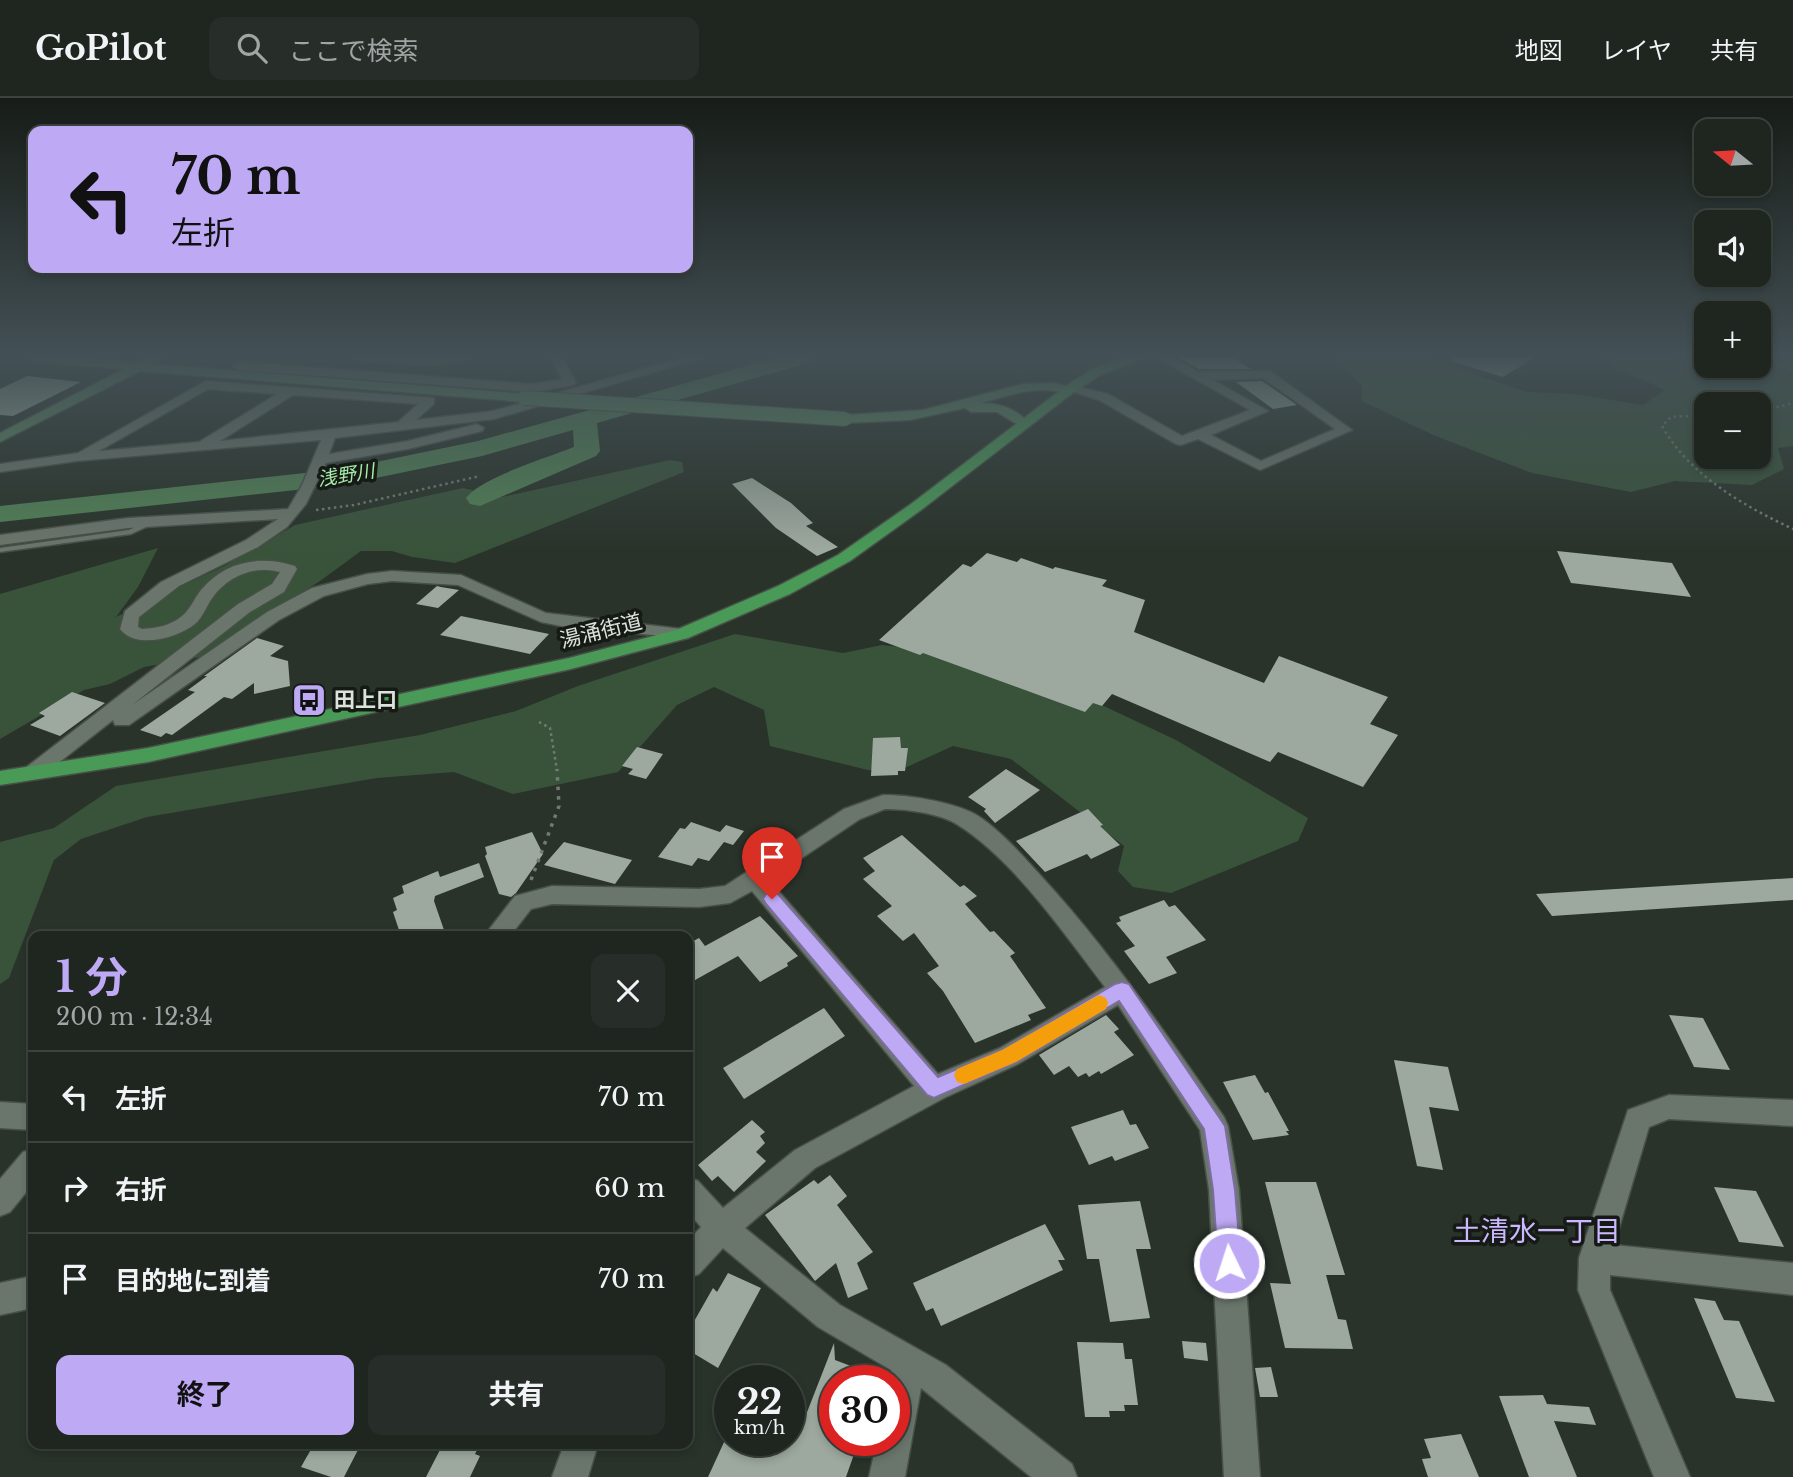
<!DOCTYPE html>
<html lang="ja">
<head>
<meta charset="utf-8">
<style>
  body { margin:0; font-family:"Libre Baskerville","Noto Sans JP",serif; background:#272e29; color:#f1f3f6; height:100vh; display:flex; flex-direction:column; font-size:26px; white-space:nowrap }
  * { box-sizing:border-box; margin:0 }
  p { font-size:23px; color:#a1a5a5 }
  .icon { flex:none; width:38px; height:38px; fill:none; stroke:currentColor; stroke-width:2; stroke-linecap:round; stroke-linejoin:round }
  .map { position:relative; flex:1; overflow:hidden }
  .panel { position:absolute; left:28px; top:833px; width:665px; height:518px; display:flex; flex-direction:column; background:#1f2620; border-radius:14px; box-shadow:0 4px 10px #0003,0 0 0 2px #3c433e }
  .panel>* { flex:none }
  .top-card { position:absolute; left:28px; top:28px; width:665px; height:147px; border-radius:14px; box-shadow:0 4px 10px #0003,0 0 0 2px #3c433e; background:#bea9f5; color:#111; overflow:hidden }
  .needle { width:46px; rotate:288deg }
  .fabs { position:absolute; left:1694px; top:21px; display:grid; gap:14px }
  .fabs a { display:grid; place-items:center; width:77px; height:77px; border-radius:14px; background:#1f2620; box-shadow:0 4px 10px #0003,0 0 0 2px #3c433e; font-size:35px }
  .speed { position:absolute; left:714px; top:1267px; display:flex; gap:14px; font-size:35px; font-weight:700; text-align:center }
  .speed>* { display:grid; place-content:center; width:91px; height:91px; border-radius:50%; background:#1f2620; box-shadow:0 4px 10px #0003,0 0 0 2px #3c433e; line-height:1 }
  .speed small { font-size:18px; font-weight:400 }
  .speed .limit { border:10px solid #d22; background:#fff; color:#111 }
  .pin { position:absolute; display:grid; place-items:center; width:60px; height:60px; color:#fff; margin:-72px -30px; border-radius:50% 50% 50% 0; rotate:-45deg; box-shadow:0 0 7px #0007 }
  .pin .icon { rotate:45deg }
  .me { position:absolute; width:77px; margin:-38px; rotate:356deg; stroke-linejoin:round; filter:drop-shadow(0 0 5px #0008) }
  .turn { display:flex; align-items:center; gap:24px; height:147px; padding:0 28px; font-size:32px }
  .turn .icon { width:91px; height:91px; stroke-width:2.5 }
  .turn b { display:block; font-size:49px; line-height:60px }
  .round { display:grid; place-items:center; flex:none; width:74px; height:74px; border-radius:14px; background:#272e29 }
  .head { display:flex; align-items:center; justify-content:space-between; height:119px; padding:0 28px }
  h1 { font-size:42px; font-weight:700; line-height:52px; color:#bea9f5 }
  .cta { display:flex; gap:14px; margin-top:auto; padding:14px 28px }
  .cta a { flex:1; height:80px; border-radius:14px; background:#bea9f5; color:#111; font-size:28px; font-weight:700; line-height:80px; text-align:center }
  .cta a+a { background:#272e29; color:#f1f3f6 }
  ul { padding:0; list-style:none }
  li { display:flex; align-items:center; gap:21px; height:91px; padding:0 28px; border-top:2px solid #3c433e }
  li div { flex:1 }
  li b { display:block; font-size:26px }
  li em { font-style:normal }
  header { display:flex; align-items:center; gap:42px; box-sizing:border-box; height:98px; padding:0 35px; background:#1f2620; border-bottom:2px solid #3c433e }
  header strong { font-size:33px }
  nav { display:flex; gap:38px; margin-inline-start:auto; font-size:24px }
  .search { width:490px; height:63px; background:#272e29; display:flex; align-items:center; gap:18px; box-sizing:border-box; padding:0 24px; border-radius:14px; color:#a1a5a5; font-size:26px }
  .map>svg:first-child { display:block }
  .green { fill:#39533b; fill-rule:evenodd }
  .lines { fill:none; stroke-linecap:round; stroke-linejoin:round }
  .river { fill:#518055; fill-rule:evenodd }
  .building { fill:#9da99e }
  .lane-casing { stroke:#474f47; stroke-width:3 }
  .street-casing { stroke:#474f47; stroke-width:3 }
  .secondary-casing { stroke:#474f47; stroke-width:3 }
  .primary-casing { stroke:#474f47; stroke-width:3 }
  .path-far1 { stroke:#727a73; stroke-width:2.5; stroke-dasharray:2.5 3.5; stroke-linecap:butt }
  .path { stroke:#727a73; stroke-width:3.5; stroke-dasharray:3.5 6; stroke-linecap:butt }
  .lane { fill:#6a766b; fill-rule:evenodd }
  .street { fill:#6a766b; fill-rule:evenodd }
  .secondary { fill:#5a8861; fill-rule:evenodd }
  .primary { fill:#499957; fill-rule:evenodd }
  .secondary-bridge-casing { stroke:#474f47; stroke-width:16; stroke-linecap:butt }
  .secondary-bridge { stroke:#5a8861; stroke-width:14 }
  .route { fill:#bea9f5; stroke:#7c6e9f; stroke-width:2 }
  .slow { fill:#f59e0b }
  .labels { text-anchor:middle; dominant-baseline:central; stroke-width:7; stroke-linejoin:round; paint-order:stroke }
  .far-water-label { font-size:19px; font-style:italic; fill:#a6ebab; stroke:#151a15 }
  .street-label { font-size:21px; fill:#dce2dc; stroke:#151a15 }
  .poi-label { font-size:21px; font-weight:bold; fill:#dce2dc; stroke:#151a15; text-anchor:start }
  .near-neighbourhood-label { font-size:28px; fill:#cbb8ff; stroke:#151a15 }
</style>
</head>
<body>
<header>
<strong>GoPilot</strong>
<div class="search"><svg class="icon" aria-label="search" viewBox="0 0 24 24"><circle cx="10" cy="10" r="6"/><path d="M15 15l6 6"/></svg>ここで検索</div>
<nav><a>地図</a><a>レイヤ</a><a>共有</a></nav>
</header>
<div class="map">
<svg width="1793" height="1379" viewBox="0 0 1793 1379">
  <rect width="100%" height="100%" fill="#29332a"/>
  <g class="green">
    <path d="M1335,259H1424L1527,294L1574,296L1643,307L1665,292L1608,266L1621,259H1706V268H1759V259H1793V348L1778,350L1784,371L1752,387L1675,383L1631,394L1532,375L1433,337L1362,303V288ZM1706,306H1759V359H1706Z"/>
    <path d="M670,362L682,364L684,374L455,465L412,459L392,453H361L320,483L200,559L144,569L110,586L84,592L0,641V496L158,450L138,489L116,519L224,468L295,427L463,390L502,399Z"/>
    <path d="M735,536L843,555L882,547L920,551L1091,602L1176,642L1308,720L1298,743L1171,795L1133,789L1118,773L1124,748L1011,661L953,648L898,673L868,672L770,648L764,612L714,589L677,607L618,674L513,696L454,674L377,680L147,719L81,741L54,762L9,880L0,886V744L54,730L116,688L420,637L516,613L578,588Z"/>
  </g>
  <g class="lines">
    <path class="river" d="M779,259H815L812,264L597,325L600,353L596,358L480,408L470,406L466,400C480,380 549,359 574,349L573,332L482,358L342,387L0,424V408L342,371L478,343Z"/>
  </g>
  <g class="building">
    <path d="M1177,259H1232L1251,271H1199Z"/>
    <path d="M1451,259H1535L1503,279L1451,263Z"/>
    <path d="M27,278L81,284L13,318L0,317V291Z"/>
    <path d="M1262,283L1297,307L1273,311L1236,284Z"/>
    <path d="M752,380L791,405L813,425L806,428L838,449L817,458L776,430L732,386Z"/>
    <path d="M1557,453L1672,465L1691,499L1571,485Z"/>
    <path d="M987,455L1017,464L1021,460L1053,471L1055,469L1107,482L1102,488L1145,502L1134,534L1264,585L1279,558L1388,599L1370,626L1398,637L1363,689L1278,654L1270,664L1112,596L1102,608L1093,605L1085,614L923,555L920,557L879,542L963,466L971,469Z"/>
    <path d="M441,489L459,492L438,510L416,506L437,488Z"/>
    <path d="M461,518L549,536L530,556L440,537Z"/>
    <path d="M257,540L284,548L270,558L288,563L290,588L254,596V585L232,601L224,599L172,637L166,635L161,639L140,632L195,594L188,592L207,578H204Z"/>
    <path d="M72,594L105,605L60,638L30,627L45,618L39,615Z"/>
    <path d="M900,639L901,650H908L905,673H898V677L871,678L873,640Z"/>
    <path d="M637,649L663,656L646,681L628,676L633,671L622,668Z"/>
    <path d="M1006,671L1040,692L995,725L984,713L986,711L968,699Z"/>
    <path d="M1088,711L1103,727L1100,728L1120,747L1091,761L1087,756L1045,774L1016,743Z"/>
    <path d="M691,724L720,734L726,727L744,733L733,747L724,744L709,763L698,760L692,768L658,759L680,730L685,731Z"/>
    <path d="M532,734L543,756L516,795L511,799L499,796L485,758L487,756L485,749Z"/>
    <path d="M902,737L960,789L964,787L977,798L965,806L990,834L994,833L1015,855L1010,858L1046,910L1028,917L1031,922L975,945L943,893L927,875L939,868L914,835L903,843L877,818L892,808L863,781L875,773L863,760Z"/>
    <path d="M564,744L632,762L615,786L544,767Z"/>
    <path d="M479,765L484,779L435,798L434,803L444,832L428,838H401L393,814L397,812L393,800L404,795L402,788L438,773L440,779Z"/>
    <path d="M1793,780V802L1552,818L1536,796Z"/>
    <path d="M1164,802L1169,809L1175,807L1206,842L1166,859L1177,875L1149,886L1124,853L1135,848L1116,825L1121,823L1119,819Z"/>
    <path d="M760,818L798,858L787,865L788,868L760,884L738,858L688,886V846L699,840L705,848Z"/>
    <path d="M824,910L845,938L744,1001L723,970Z"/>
    <path d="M1106,917L1119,931L1114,934L1134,957L1101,976L1099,973L1089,979L1086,975L1078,979L1069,968L1054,977L1039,957Z"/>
    <path d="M1669,917L1703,920L1730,972L1694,969Z"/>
    <path d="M1394,962L1448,969L1459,1013L1429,1009L1443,1072L1417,1068Z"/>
    <path d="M1255,977L1265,995L1268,994L1289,1033H1286L1289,1037L1253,1042L1223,984Z"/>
    <path d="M1123,1012L1130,1027L1136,1026L1149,1050L1115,1063L1112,1058L1089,1067L1071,1029Z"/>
    <path d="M752,1022L765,1034L760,1038L765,1045L756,1054L766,1063L734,1094L718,1078L712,1083L698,1067Z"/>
    <path d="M830,1077L847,1098L837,1107L873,1154L857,1165L868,1191L848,1200L836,1165L815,1183L765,1117L814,1082L818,1086Z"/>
    <path d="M1265,1084H1316L1345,1177H1326L1338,1221L1346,1222L1353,1251L1285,1250L1270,1185L1291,1186Z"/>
    <path d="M1714,1089L1756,1093L1784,1149L1739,1144Z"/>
    <path d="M1140,1103L1151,1151H1136L1150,1220L1110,1224L1099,1161H1087L1078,1107Z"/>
    <path d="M1045,1126L1065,1162H1058L1063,1172L941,1228L933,1210L926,1213L913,1185Z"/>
    <path d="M728,1175L761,1190L718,1270L688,1252V1234L713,1190L717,1194Z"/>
    <path d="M1694,1200L1715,1203L1724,1222L1739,1223L1775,1304L1736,1300Z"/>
    <path d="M1182,1243L1206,1245L1208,1263L1184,1260Z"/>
    <path d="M1077,1244L1123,1245L1125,1261H1132L1138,1307H1124L1125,1313H1109L1110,1319H1085Z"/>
    <path d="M834,1245L835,1262L885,1281L835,1283V1342H859L846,1379H708L725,1342H789V1315L804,1322Z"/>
    <path d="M1271,1269L1278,1299H1260L1255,1270Z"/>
    <path d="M1543,1297L1547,1306L1589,1309L1596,1327L1554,1323L1577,1379H1529L1499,1298Z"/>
    <path d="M1461,1336L1479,1379H1428L1422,1361L1431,1360L1424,1341Z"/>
    <path d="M314,1346H361L344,1379H331L301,1369Z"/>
    <path d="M443,1346H480L475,1356L480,1358L470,1379H426Z"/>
  </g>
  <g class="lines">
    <g class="lane-casing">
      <path id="lane" d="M150,422H156L157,424L131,436L0,454V450L129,432Z"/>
    </g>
    <g class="street-casing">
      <g id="street">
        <path d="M353,259H472C454,271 383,264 359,263Z"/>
        <path d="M550,259H562L576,284L574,287L533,294L239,272L233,268L239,264L533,286L562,281Z"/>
        <path d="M685,259H705L494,321L335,340L329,356L408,343L477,326L484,330L482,333L408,351L326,365L306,406L287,429L258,449L179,488L139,519L138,529L142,531C156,530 170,528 182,518C191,511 194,500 201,492C225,463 260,457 295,468L297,471L284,494L250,514L132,607L267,514L312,490L367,476L392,473L461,477L546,515L682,531L691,536L688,540L571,530L541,524L458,487L392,483L368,486L324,498L279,522L129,627H115L113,622L38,681H24L21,676L24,671L238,506L272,486L280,474C255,467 228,478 213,499C206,508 204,518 195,526C177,540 136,552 120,531L125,513L161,484L246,442L278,421L128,430L0,447V437L128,420L288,411L302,387L321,342L77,363L0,374V366L78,355L206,283L434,300V306L416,322L493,313ZM208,291L277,296L199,344L99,353ZM293,297L418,306L398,324L220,343Z"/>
        <path d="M1156,259H1171L1198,274L1270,273L1352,332L1260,372L1198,341L1181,347L1176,346L1099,302L1064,291L1070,287L1108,296L1182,338L1250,312ZM1263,280L1335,331L1261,363L1211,337L1268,313L1213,282Z"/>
        <path d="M883,697C909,697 946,703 971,714C994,725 1024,759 1041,778C1110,853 1166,936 1224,1019L1228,1028L1239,1092L1260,1379H1224L1209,1092L1200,1032L1118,907L1018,966L944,1000L815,1070L745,1130L840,1207L946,1267L1072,1366L1077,1379H1031L921,1290L905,1379H869L877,1342H894V1283H889L891,1272L818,1229L723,1150L699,1176L688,1180V1143L701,1129L688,1114V1079L698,1083L723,1110L795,1052L914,988L752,793L730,805L699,809L552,806L531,811L510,838H484L515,798L552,788L699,791L725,788L844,711ZM885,711C906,711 940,715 958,727C1014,762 1065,837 1105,889L1000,950L938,976L769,782L860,721Z"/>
        <path d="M1669,997L1793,1002V1028L1669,1021L1649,1029L1614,1147L1793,1165V1197L1610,1177V1192L1690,1379H1654L1578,1192L1579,1160L1628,1012Z"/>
        <path d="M0,1004L33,1006V1032L0,1030Z"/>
        <path d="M33,1051V1086L10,1114L0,1118V1081L23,1054Z"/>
        <path d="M33,1178V1210L0,1217V1185Z"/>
        <path d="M564,1346H598L588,1379H552Z"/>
      </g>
    </g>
    <g class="secondary-casing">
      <g id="secondary">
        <path d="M26,259H73L136,265L148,259H164L152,266L524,296L530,300L524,304L140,273L0,344V335L124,271L32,263Z"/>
        <path d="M1054,285L1076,291C1068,297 1054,292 1043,292C1022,292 1002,299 981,305C1001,305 1017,311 1030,326L1023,330L997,314H971L965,310L910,322L845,325L838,321L845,317L923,312L1023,286Z"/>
      </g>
    </g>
    <g class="primary-casing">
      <path id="primary" d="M1129,259H1148L1100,277L1074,294L921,412L850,463L790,496L688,540L571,571L148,664L0,687V673L148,650L569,560L676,532L778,488L838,457L911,406L1066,288L1092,271Z"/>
    </g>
    <g class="path-far1">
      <path d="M1604,259L1652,262L1683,259"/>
      <path d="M1759,263L1793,272"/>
      <path d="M1759,314L1793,305"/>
      <path d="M1706,317L1671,319L1662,328C1689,377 1744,408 1793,431"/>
      <path d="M316,412L354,407L480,378"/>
      <path d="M539,624L550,630L557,672"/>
    </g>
    <path class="path" d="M531,782L559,708L557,671"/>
    <use href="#lane" class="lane"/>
    <use href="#street" class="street"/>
    <use href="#secondary" class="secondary"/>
    <use href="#primary" class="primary"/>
    <g class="secondary-bridge-casing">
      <path id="secondary-bridge" d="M524,300L845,321"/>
    </g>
    <use href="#secondary-bridge" class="secondary-bridge"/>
  </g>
  <linearGradient id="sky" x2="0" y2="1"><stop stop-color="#171c17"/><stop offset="0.57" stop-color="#435055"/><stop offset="1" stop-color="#435055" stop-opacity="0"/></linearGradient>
  <rect width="1793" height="452" fill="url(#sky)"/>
  <path class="route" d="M772,794L778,796L938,979L1002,952L1115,886L1122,884L1129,886L1225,1028L1235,1092L1241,1165L1238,1173L1229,1177L1221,1173L1218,1165L1213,1092L1204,1031L1119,903L1016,964L934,1000L927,997L766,806L763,801L766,796Z"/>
  <path class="slow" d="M1099,897L1106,900L1108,905L1106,911L1016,964L964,986L957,984L954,977L957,971L1002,952Z"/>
  <defs>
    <g id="bus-square" transform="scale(1.75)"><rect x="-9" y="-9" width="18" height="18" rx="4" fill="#bea9f5" stroke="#151a15"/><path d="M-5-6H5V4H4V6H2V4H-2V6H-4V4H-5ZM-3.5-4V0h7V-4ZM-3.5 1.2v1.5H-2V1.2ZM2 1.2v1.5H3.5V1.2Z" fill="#111"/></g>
  </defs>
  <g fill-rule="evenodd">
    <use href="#bus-square" x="309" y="602"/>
  </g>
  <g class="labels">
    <g class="far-water-label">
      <text transform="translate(346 377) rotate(-9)">浅野川</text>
    </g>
    <g class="street-label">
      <text transform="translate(601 533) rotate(-14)">湯涌街道</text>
    </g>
    <g class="poi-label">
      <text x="334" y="602">田上口</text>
    </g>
    <g class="near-neighbourhood-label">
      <text x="1537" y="1133">土清水一丁目</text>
    </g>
  </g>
</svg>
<div class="fabs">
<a><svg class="needle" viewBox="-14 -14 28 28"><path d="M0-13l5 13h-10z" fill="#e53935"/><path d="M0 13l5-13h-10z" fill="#a1a5a5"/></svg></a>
<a><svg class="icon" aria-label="sound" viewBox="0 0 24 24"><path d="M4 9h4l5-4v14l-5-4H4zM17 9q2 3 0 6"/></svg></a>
<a>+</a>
<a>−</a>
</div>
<div class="speed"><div>22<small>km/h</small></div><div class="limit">30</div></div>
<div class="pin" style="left:772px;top:801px;background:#d93025"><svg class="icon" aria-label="arrive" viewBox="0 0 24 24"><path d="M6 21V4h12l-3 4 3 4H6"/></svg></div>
<svg class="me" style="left:1229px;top:1165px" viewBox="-20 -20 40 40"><circle r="17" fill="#bea9f5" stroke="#fff" stroke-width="3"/><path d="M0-11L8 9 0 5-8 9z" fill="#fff"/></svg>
<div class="top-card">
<div class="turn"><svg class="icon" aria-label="left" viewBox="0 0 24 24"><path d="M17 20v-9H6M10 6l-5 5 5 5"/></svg><div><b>70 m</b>左折</div></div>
</div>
<section class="panel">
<div class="head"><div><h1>1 分</h1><p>200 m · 12:34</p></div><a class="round"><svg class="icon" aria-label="close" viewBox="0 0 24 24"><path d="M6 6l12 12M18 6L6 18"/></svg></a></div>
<ul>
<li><svg class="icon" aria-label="left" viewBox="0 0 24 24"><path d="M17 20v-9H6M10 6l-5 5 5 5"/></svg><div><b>左折</b></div><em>70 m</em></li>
<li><svg class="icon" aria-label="right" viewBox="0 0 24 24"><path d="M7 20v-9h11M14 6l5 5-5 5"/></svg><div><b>右折</b></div><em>60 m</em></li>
<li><svg class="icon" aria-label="arrive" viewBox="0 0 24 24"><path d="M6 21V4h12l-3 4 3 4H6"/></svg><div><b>目的地に到着</b></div><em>70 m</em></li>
</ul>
<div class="cta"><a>終了</a><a>共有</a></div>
</section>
</div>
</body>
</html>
